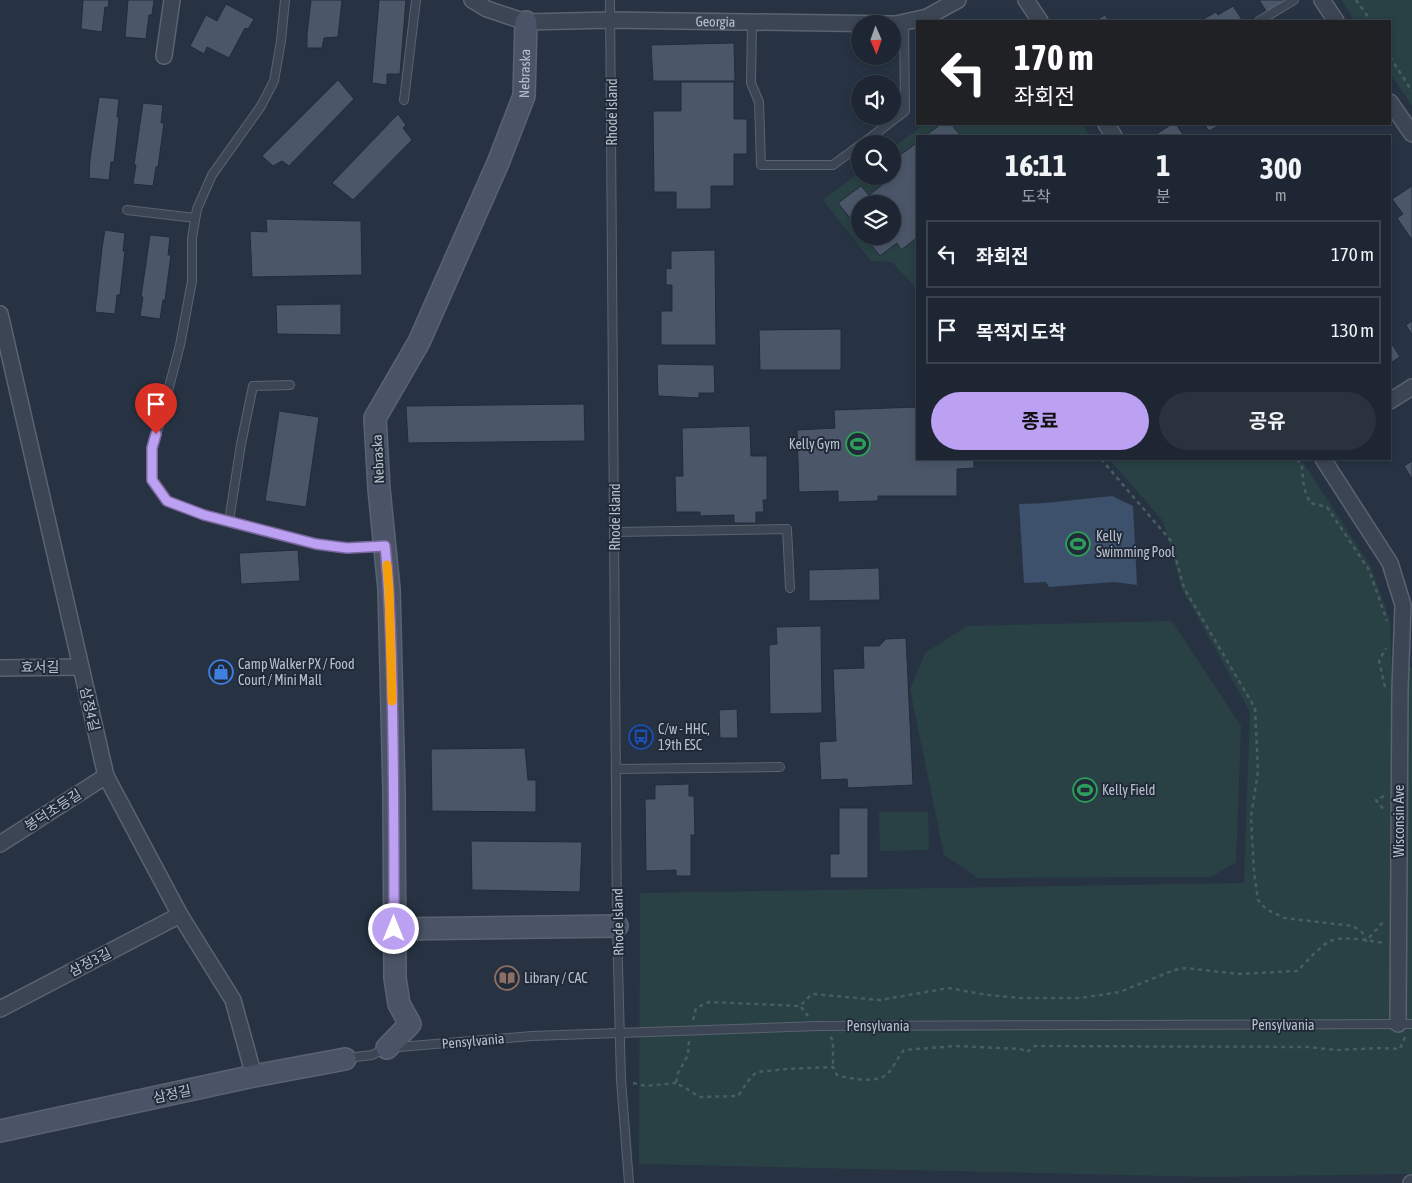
<!DOCTYPE html>
<html lang="ko">
<head>
<meta charset="utf-8">
<style>
  body { margin:0; font-family:"Asap Condensed","Noto Sans KR",sans-serif; background:#2a323e; color:#f1f3f6; height:100vh; display:flex; flex-direction:column; font-size:19px; white-space:nowrap }
  * { box-sizing:border-box; margin:0 }
  p { font-size:16px; color:#a0a5ac }
  .icon { flex:none; width:28px; height:28px; fill:none; stroke:currentColor; stroke-width:2; stroke-linecap:round; stroke-linejoin:round }
  .map { position:relative; flex:1; overflow:hidden }
  .drawer { position:absolute; left:916px; top:135px; width:475px; height:325px; display:flex; flex-direction:column; background:#1d2632; border-radius:0px; box-shadow:0 2px 8px #0003,0 0 0 1px #3b434d }
  .drawer>* { flex:none }
  .hud { position:absolute; left:916px; top:20px; width:475px; height:105px; border-radius:0px; box-shadow:0 2px 8px #0003,0 0 0 1px #3b434d; background:#202124; color:#fff; overflow:hidden }
  .needle { width:32px; rotate:178deg }
  .buttons { position:absolute; left:851px; top:15px; display:grid; gap:10px }
  .buttons a { display:grid; place-items:center; width:50px; height:50px; border-radius:50%; background:#1d2632; box-shadow:0 2px 8px #0003,0 0 0 1px #3b434d; font-size:25px }
  .pin { position:absolute; display:grid; place-items:center; width:42px; height:42px; color:#fff; margin:-51px -21px; border-radius:50% 50% 50% 0; rotate:-45deg; box-shadow:0 0 5px #0007 }
  .pin .icon { rotate:45deg }
  .me { position:absolute; width:55px; margin:-28px; rotate:0deg; stroke-linejoin:round; filter:drop-shadow(0 0 4px #0008) }
  .turn { display:flex; align-items:center; gap:18px; height:105px; padding:0 15px; font-size:22px }
  .turn .icon { width:65px; height:65px; stroke-width:2.5 }
  .turn b { display:block; font-size:35px; line-height:42px }
  .eta { display:flex; justify-content:space-evenly; align-items:center; height:85px; text-align:center }
  .eta b { font-size:30px; font-weight:700; line-height:35px }
  .action { display:flex; gap:10px; margin-top:auto; padding:10px 15px }
  .action a { flex:1; height:58px; border-radius:30px; background:#bca0f2; color:#111; font-size:20px; font-weight:700; line-height:58px; text-align:center }
  .action a+a { background:#2a323e; color:#f1f3f6 }
  ul { padding:0; list-style:none }
  li { display:flex; align-items:center; gap:15px; height:68px; margin:0 10px 8px; padding:0 5px; border:2px solid #3b434d; border-radius:0px }
  li div { flex:1 }
  li b { display:block; font-size:19px }
  li em { font-style:normal }
  .map>svg:first-child { display:block }
  .green { fill:#294144; fill-rule:evenodd }
  .water { fill:#3d506c }
  .building { fill:#4b5769; stroke:#222c3a }
  .lines { fill:none; stroke-linecap:round; stroke-linejoin:round }
  .lane-casing { stroke:#5a6370; stroke-width:10 }
  .street-casing { stroke:#5a6370; stroke-width:18 }
  .secondary-casing { stroke:#5a6370; stroke-width:24 }
  .path { stroke:#485d60; stroke-width:2.5; stroke-dasharray:4 4; stroke-linecap:butt }
  .lane { stroke:#3c4553; stroke-width:8 }
  .street { stroke:#3c4553; stroke-width:15 }
  .secondary { stroke:#4a5466; stroke-width:21 }
  .route-casing { stroke:#7a689d; stroke-width:12 }
  .route { stroke:#bca0f2; stroke-width:9 }
  .slow { stroke:#f59e0b; stroke-width:9 }
  .labels { text-anchor:middle; dominant-baseline:central; stroke-width:4; stroke-linejoin:round; paint-order:stroke }
  .street-label { font-size:14px; fill:#b9c0cc; stroke:#202a38 }
  .poi-label { font-size:14px; fill:#b9c0cc; stroke:#202a38; text-anchor:start }
</style>
</head>
<body>
<div class="map">
<svg width="1412" height="1183" viewBox="0 0 1412 1183">
  <rect width="100%" height="100%" fill="#273343"/>
  <g class="green">
    <path d="M1341,0H1412V106L1390,73V21H1355Z"/>
    <path d="M924,124H1082L1090,136H918L917,289L892,262L871,261L823,200L860,172V176H892L893,148ZM860,204H892V236H860Z"/>
    <path d="M1109,459H1301L1371,567L1390,620L1392,677L1412,667V1174L1211,1177L639,1164L640,893L1244,883L1250,712L1182,589L1163,521Z"/>
    <path d="M1172,621L1241,726L1236,862L1211,877L978,878L944,855L910,689L925,653L967,626Z"/>
    <path d="M879,812H928L929,850L880,851Z"/>
  </g>
  <path class="water" d="M1112,496L1133,506L1137,585L1114,582L1049,587L1046,582L1024,583L1019,504L1045,503Z"/>
  <g class="building">
    <path d="M83,0H109L108,8L105,7L102,32L81,29Z"/>
    <path d="M128,0H154L152,15H149L146,39L125,37Z"/>
    <path d="M311,0H342L338,37L324,38L322,48H307V34Z"/>
    <path d="M379,0H406L400,74H387V85L372,83Z"/>
    <path d="M1259,0H1289L1268,14Z"/>
    <path d="M226,4L254,19L248,29L245,28L229,58L207,47L204,54L190,46L206,15L217,21Z"/>
    <path d="M1233,6L1243,21H1200L1216,12L1218,15Z"/>
    <path d="M1105,15L1109,21H1095Z"/>
    <path d="M734,43L735,81H653L651,45Z"/>
    <path d="M338,80L354,99L289,166L282,161L273,166L262,156Z"/>
    <path d="M681,82H734V119H747V154H734V186H711V209H676V192H654L653,111H681Z"/>
    <path d="M99,97L119,99L117,117H119L114,162H111L109,180L89,178L90,159Z"/>
    <path d="M143,103L163,105L161,123H164L158,167H156L153,186L133,184L136,165H134Z"/>
    <path d="M398,114L406,125L403,128L412,140L353,200L332,183Z"/>
    <path d="M941,124H951L961,136H925Z"/>
    <path d="M1172,124H1176L1184,136H1155V135Z"/>
    <path d="M1204,124H1221L1209,131Z"/>
    <path d="M918,142V237L901,250L897,243L880,256L864,236H892V204H860V231L838,203L861,186L869,195L895,175L892,172V161Z"/>
    <path d="M1412,186V240L1397,218L1403,214L1392,199Z"/>
    <path d="M266,219L361,221L362,275L252,277L250,231L267,232Z"/>
    <path d="M105,230L125,233L123,251H125L120,295H117L115,314L95,312L102,248Z"/>
    <path d="M150,235L170,237L168,255H171L165,300H163L160,319L140,316L143,297H141Z"/>
    <path d="M715,250L716,345H661V311H672V285H666V268L671,269V251Z"/>
    <path d="M341,304V335L277,334L276,305Z"/>
    <path d="M1412,321V335L1406,325Z"/>
    <path d="M841,329V370H760L759,330Z"/>
    <path d="M1390,341L1400,357L1390,363Z"/>
    <path d="M657,364L714,365L715,393H699V398L658,396Z"/>
    <path d="M584,404L585,441L408,443L406,406Z"/>
    <path d="M918,407V459H974V468L957,469V496H878V501L838,502V491L799,492L797,430L835,428L834,410Z"/>
    <path d="M279,411L319,417L306,507L265,501Z"/>
    <path d="M750,426L751,456H767V500H763L764,512H756V523H734V515L700,516V512H676L675,476H683L682,428Z"/>
    <path d="M1412,461V479L1404,466Z"/>
    <path d="M298,550L300,581L241,584L239,553Z"/>
    <path d="M879,568L880,600L809,601V570Z"/>
    <path d="M821,626L822,713L770,714L769,645L777,644L776,627Z"/>
    <path d="M906,638L913,785L848,788L847,779L821,780L819,742L836,741L833,669L864,668L863,646H879L886,639Z"/>
    <path d="M737,709L738,738H720L719,710Z"/>
    <path d="M525,748L528,780H536V812L432,811L431,749Z"/>
    <path d="M689,784V796H694L695,835H691V876H676V870L646,871L645,799H655V785Z"/>
    <path d="M839,808H868V878H830V854H839Z"/>
    <path d="M471,841L582,842L580,892L472,890Z"/>
  </g>
  <g class="lines">
    <g class="lane-casing">
      <g id="lane">
        <path d="M285,0L281,41L274,81L261,106L212,175L197,209L192,238V281L180,345L153,448L152,480L167,501L204,515L316,544L347,548L383,546"/>
        <path d="M610,0L617,926L621,1080L629,1183"/>
        <path d="M1259,21L1294,0"/>
        <path d="M752,22L751,83L759,102L761,165H833L860,145"/>
        <path d="M404,100L416,0"/>
        <path d="M862,144L905,111L904,22"/>
        <path d="M127,210L195,218"/>
        <path d="M229,521L241,444L253,386L290,385"/>
        <path d="M615,532L787,529L790,588"/>
        <path d="M616,769L780,767"/>
        <path d="M347,1058L372,1055L387,1048L532,1036L818,1026L1412,1024"/>
      </g>
    </g>
    <g class="street-casing">
      <g id="street">
        <path id="s1" d="M472,0L487,9L526,22L611,20L896,24L927,17L958,0"/>
        <path d="M1026,0L1040,21"/>
        <path d="M1322,0L1336,21"/>
        <path d="M164,56L172,0"/>
        <path d="M1390,102L1412,134"/>
        <path d="M1106,124L1114,136"/>
        <path d="M0,314L106,776L180,915L233,1000L254,1076"/>
        <path d="M1390,401L1412,387"/>
        <path d="M1323,459L1390,563L1403,605L1400,689L1398,1024"/>
        <path d="M0,668L81,667"/>
        <path d="M0,844L106,776"/>
        <path d="M0,1009L180,915"/>
        <path d="M1411,1183H1412"/>
      </g>
    </g>
    <g class="secondary-casing">
      <g id="secondary">
        <path d="M395,929L617,926"/>
        <path id="s2" d="M387,1048L410,1024L399,1004L395,978L394,791L389,589L379,489L375,418L419,342L498,163L524,96L526,22"/>
        <path d="M0,1131L254,1076L345,1059"/>
      </g>
    </g>
    <g class="path">
      <path d="M1356,0L1371,21"/>
      <path d="M1390,57L1412,91"/>
      <path d="M1101,459L1171,541L1184,588L1255,708L1258,771L1251,817L1254,872L1258,900L1266,909L1284,918L1353,926L1362,932L1366,941L1384,921"/>
      <path d="M1297,459L1302,467L1304,488L1310,503L1327,507L1369,570L1387,621"/>
      <path d="M1385,687L1379,661L1386,648"/>
      <path d="M1384,796L1376,800L1384,810"/>
      <path d="M801,1007L808,1016"/>
      <path d="M693,1020L696,1008L709,1002L800,1006L812,994L880,1000L949,988L987,995L1022,998H1080L1120,992L1174,970L1186,968L1238,974L1297,971C1308,961 1320,945 1333,940C1344,936 1373,941 1384,943"/>
      <path d="M830,1037L833,1040V1067"/>
      <path d="M689,1041L688,1055L678,1073L676,1083L689,1090L699,1097L738,1096L751,1077L757,1072L787,1069L833,1067L837,1075C850,1079 878,1084 888,1073C894,1067 898,1057 904,1050L956,1046L1021,1049L1027,1052L1035,1046L1309,1047L1335,1050L1382,1048L1400,1049L1406,1035"/>
      <path d="M633,1083L646,1086L676,1083"/>
    </g>
    <use href="#lane" class="lane"/>
    <use href="#street" class="street"/>
    <use href="#secondary" class="secondary"/>
  </g>
  <g class="lines">
    <g class="route-casing">
      <path id="route" d="M156,434L152,448V480L167,501L204,515L316,544L347,548L385,546C390,593 391,640 392,686C394,767 394,848 394,929"/>
    </g>
    <use href="#route" class="route"/>
    <path class="slow" d="M387,565L389,589L392,701"/>
  </g>
  <defs>
    <g id="stadium-ring" transform="scale(1.25)"><circle r="9.5" fill="#202a38" stroke="#2e9e5b" stroke-width="1.5"/><path d="M0-5a6.5 5 0 1 0 0 10a6.5 5 0 1 0 0-10ZM-3.5-1.8h7v3.6h-7Z" fill="#2e9e5b"/></g>
    <g id="shop-ring" transform="scale(1.25)"><circle r="9.5" fill="#202a38" stroke="#3f7fe0" stroke-width="1.5"/><path d="M-5-2.5h2.3a2.7 3.5 0 0 1 5.4 0H5L5.5 6h-11ZM-1.5-2.5h3a1.5 2.3 0 0 0-3 0Z" fill="#3f7fe0"/></g>
    <g id="bus-ring" transform="scale(1.25)"><circle r="9.5" fill="#202a38" stroke="#1a4fb4" stroke-width="1.5"/><path d="M-5-6H5V4H4V6H2V4H-2V6H-4V4H-5ZM-3.5-4V0h7V-4ZM-3.5 1.2v1.5H-2V1.2ZM2 1.2v1.5H3.5V1.2Z" fill="#1a4fb4"/></g>
    <g id="library-ring" transform="scale(1.25)"><circle r="9.5" fill="#202a38" stroke="#8d6e63" stroke-width="1.5"/><path d="M-6-4Q-3-5.5-.7-3.5V5Q-3 3-6 4ZM6-4Q3-5.5 .7-3.5V5Q3 3 6 4Z" fill="#8d6e63"/></g>
  </defs>
  <g fill-rule="evenodd">
    <use href="#stadium-ring" x="858" y="444"/>
    <use href="#stadium-ring" x="1078" y="544"/>
    <use href="#shop-ring" x="221" y="672"/>
    <use href="#bus-ring" x="641" y="737"/>
    <use href="#stadium-ring" x="1085" y="790"/>
    <use href="#library-ring" x="507" y="978"/>
  </g>
  <g class="labels">
    <g class="street-label">
      <text stroke="none"><textPath href="#s1" startOffset="248">Georgia</textPath></text>
      <text stroke="none"><textPath href="#s2" startOffset="1021">Nebraska</textPath></text>
      <text transform="translate(612 112) rotate(-90)">Rhode Island</text>
      <text transform="translate(378 459) rotate(-93)">Nebraska</text>
      <text transform="translate(615 517) rotate(-90)">Rhode Island</text>
      <text x="40" y="667">효서길</text>
      <text transform="translate(90 709) rotate(77)">삼정4길</text>
      <text transform="translate(53 810) rotate(-33)">봉덕초등길</text>
      <text transform="translate(1399 821) rotate(-90)">Wisconsin Ave</text>
      <text transform="translate(618 922) rotate(-91)">Rhode Island</text>
      <text transform="translate(90 962) rotate(-27)">삼정3길</text>
      <text x="1283" y="1025">Pensylvania</text>
      <text x="878" y="1026">Pensylvania</text>
      <text transform="translate(473 1041) rotate(-5)">Pensylvania</text>
      <text transform="translate(172 1094) rotate(-12)">삼정길</text>
    </g>
    <g class="poi-label">
      <text x="840" y="444" text-anchor="end">Kelly Gym</text>
      <text x="1096" y="536">Kelly<tspan x="1096" dy="16">Swimming Pool</tspan></text>
      <text x="238" y="664">Camp Walker PX / Food<tspan x="238" dy="16">Court / Mini Mall</tspan></text>
      <text x="658" y="729">C/w - HHC,<tspan x="658" dy="16">19th ESC</tspan></text>
      <text x="1102" y="790">Kelly Field</text>
      <text x="524" y="978">Library / CAC</text>
    </g>
  </g>
</svg>
<div class="buttons">
<a><svg class="needle" viewBox="-14 -14 28 28"><path d="M0-13l5 13h-10z" fill="#e53935"/><path d="M0 13l5-13h-10z" fill="#a0a5ac"/></svg></a>
<a><svg class="icon" aria-label="sound" viewBox="0 0 24 24"><path d="M4 9h4l5-4v14l-5-4H4zM17 9q2 3 0 6"/></svg></a>
<a><svg class="icon" aria-label="search" viewBox="0 0 24 24"><circle cx="10" cy="10" r="6"/><path d="M15 15l6 6"/></svg></a>
<a><svg class="icon" aria-label="layers" viewBox="0 0 24 24"><path d="M12 4l9 5-9 5-9-5zM3 14l9 5 9-5"/></svg></a>
</div>
<div class="pin" style="left:156px;top:434px;background:#d93025"><svg class="icon" aria-label="arrive" viewBox="0 0 24 24"><path d="M6 21V4h12l-3 4 3 4H6"/></svg></div>
<svg class="me" style="left:394px;top:929px" viewBox="-20 -20 40 40"><circle r="17" fill="#bca0f2" stroke="#fff" stroke-width="3"/><path d="M0-11L8 9 0 5-8 9z" fill="#fff"/></svg>
<div class="hud">
<div class="turn"><svg class="icon" aria-label="left" viewBox="0 0 24 24"><path d="M17 20v-9H6M10 6l-5 5 5 5"/></svg><div><b>170 m</b>좌회전</div></div>
</div>
<section class="drawer">
<div class="eta">
<div><b>16:11</b><p>도착</p></div>
<div><b>1</b><p>분</p></div>
<div><b>300</b><p>m</p></div>
</div>
<ul>
<li><svg class="icon" aria-label="left" viewBox="0 0 24 24"><path d="M17 20v-9H6M10 6l-5 5 5 5"/></svg><div><b>좌회전</b></div><em>170 m</em></li>
<li><svg class="icon" aria-label="arrive" viewBox="0 0 24 24"><path d="M6 21V4h12l-3 4 3 4H6"/></svg><div><b>목적지 도착</b></div><em>130 m</em></li>
</ul>
<div class="action"><a>종료</a><a>공유</a></div>
</section>
</div>
</body>
</html>
